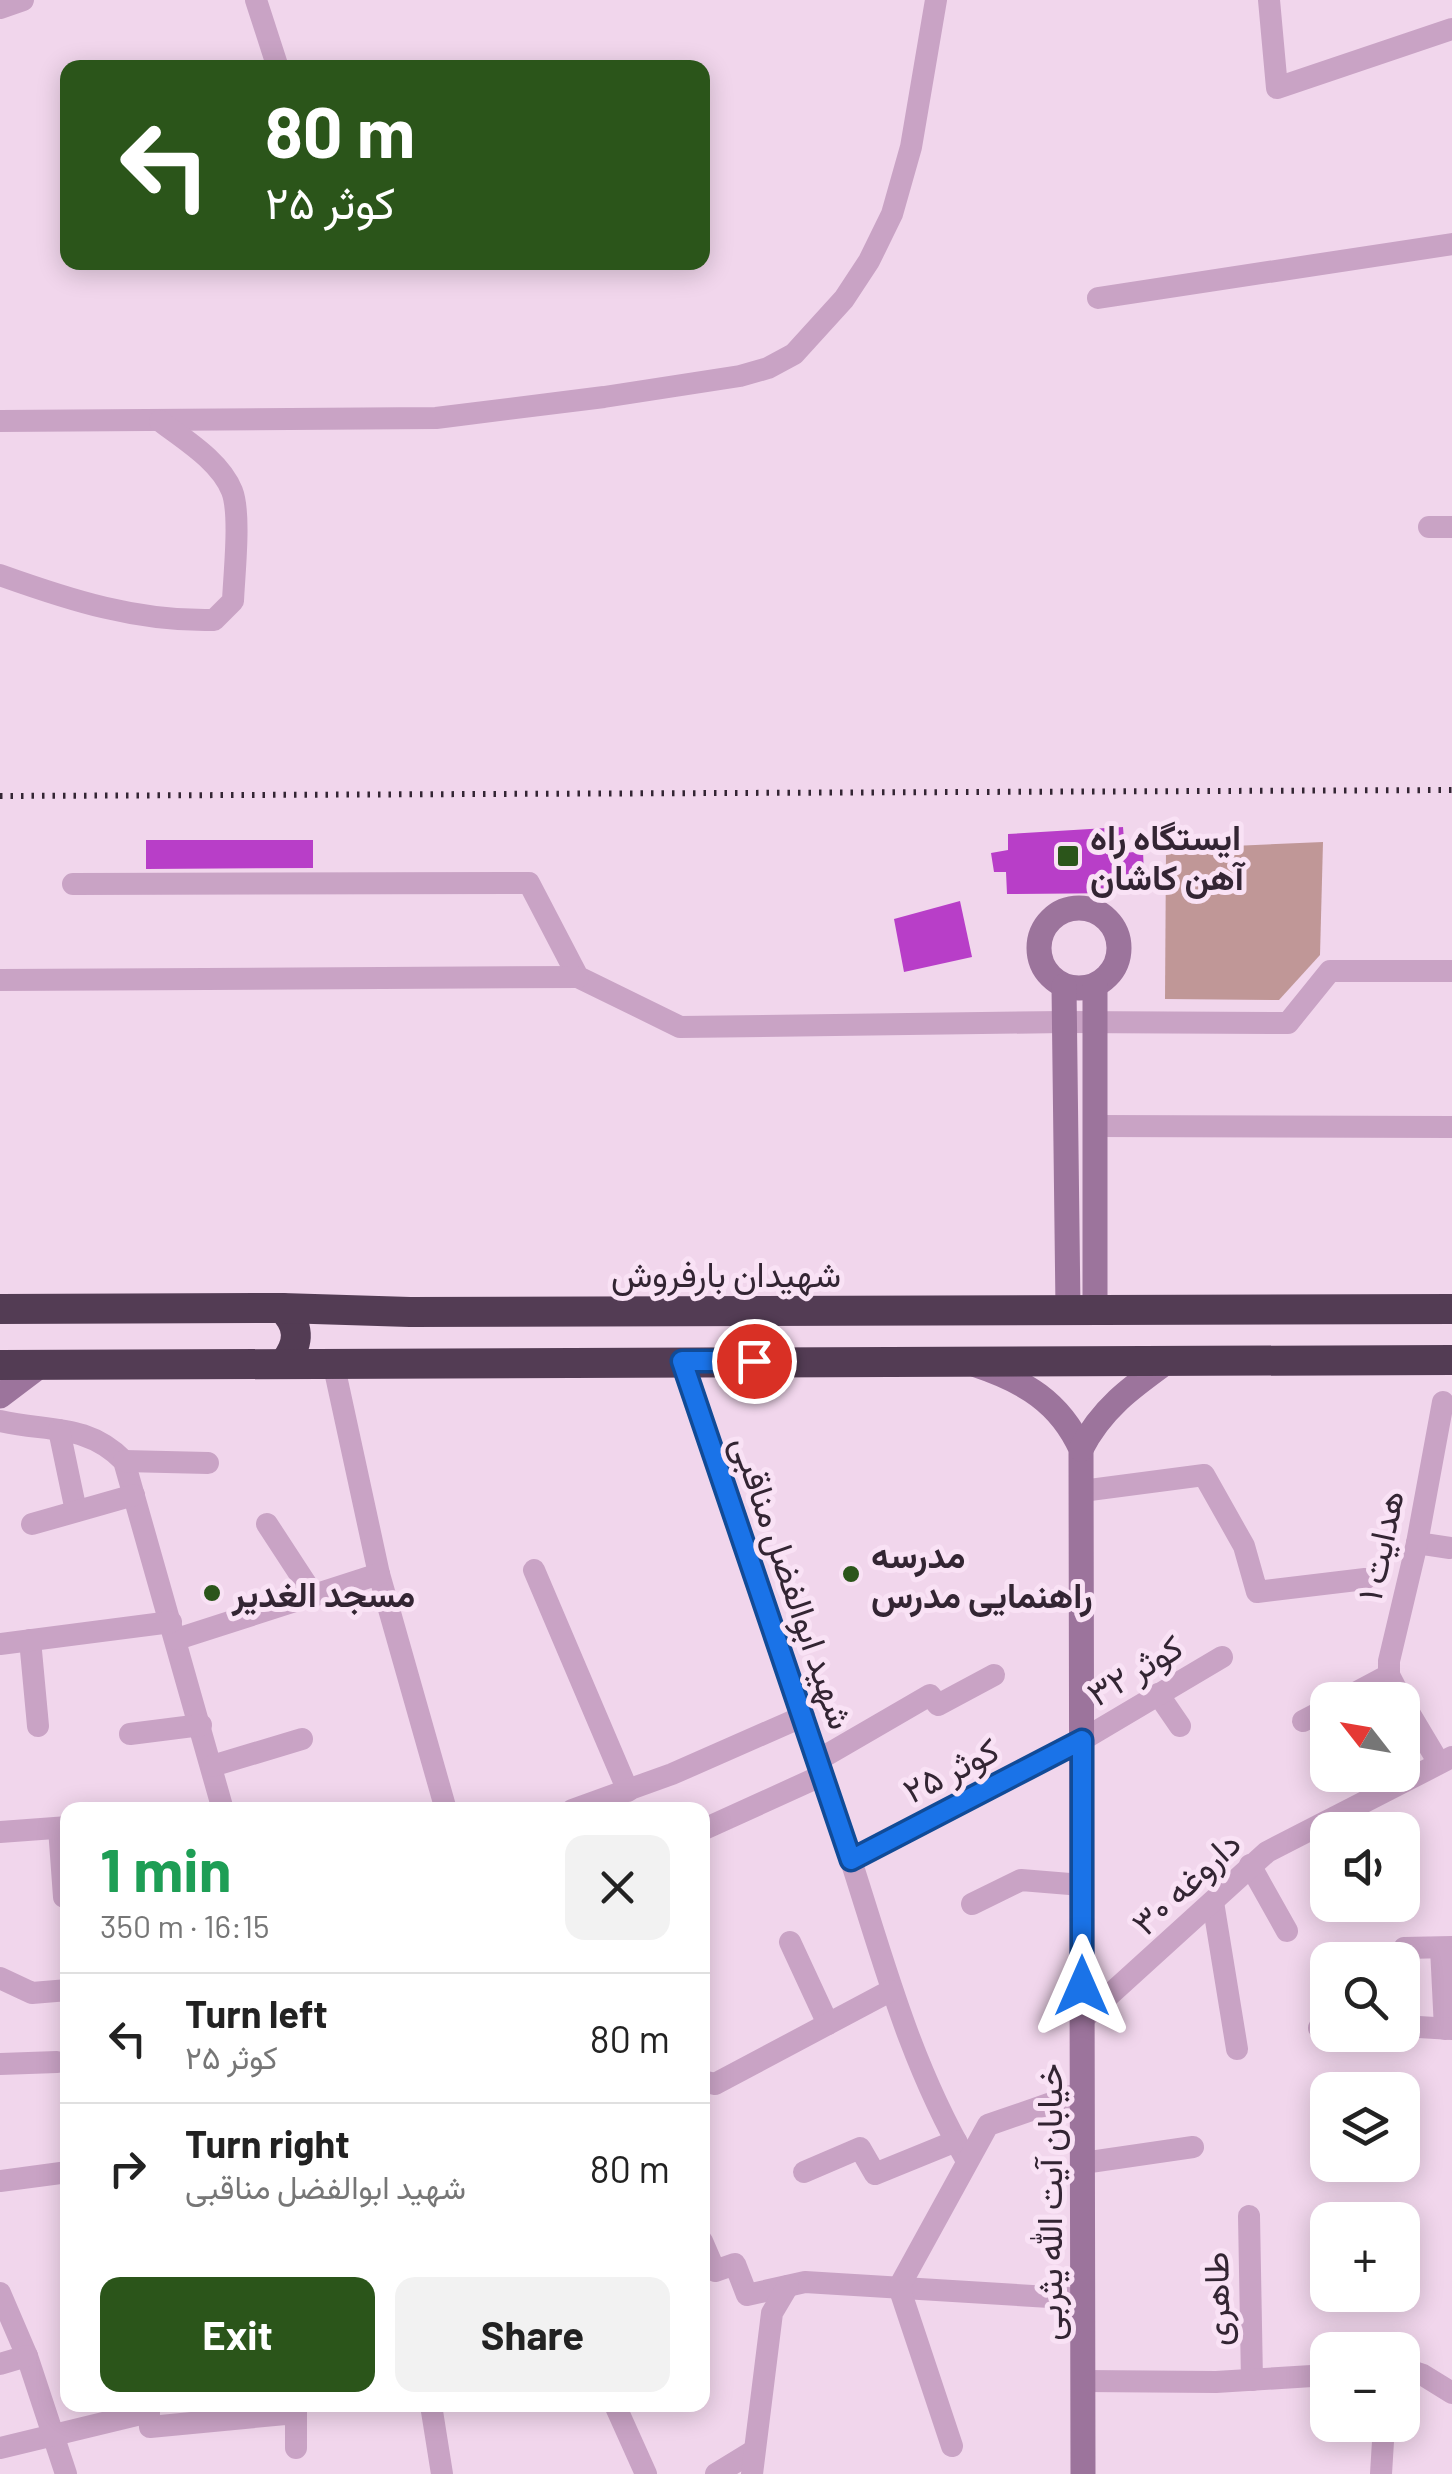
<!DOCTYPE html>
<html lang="en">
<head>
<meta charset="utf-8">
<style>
  body { margin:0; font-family:Barlow,Vazirmatn,sans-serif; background:#f2f2f2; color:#222; height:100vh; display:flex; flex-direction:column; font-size:38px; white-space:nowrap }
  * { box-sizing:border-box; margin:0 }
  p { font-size:32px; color:#767676 }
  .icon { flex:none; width:55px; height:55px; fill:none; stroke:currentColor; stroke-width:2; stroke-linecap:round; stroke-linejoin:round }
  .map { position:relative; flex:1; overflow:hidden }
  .sheet { position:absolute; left:60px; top:1802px; width:650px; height:610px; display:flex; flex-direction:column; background:#fff; border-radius:20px; box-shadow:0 5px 25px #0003 }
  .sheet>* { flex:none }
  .hud { position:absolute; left:60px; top:60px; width:650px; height:210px; border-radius:20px; box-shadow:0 5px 25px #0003; background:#2b551a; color:#fff; overflow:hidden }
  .needle { width:65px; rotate:301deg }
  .tools { position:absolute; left:1310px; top:1682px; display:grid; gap:20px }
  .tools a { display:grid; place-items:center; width:110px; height:110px; border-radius:20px; background:#fff; box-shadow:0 5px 25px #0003; font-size:50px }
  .pin { position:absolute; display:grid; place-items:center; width:85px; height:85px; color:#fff; margin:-42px; border:5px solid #fff; border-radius:50%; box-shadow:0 2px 10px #0007 }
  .me { position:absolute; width:110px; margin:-55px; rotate:0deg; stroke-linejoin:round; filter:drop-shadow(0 0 8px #0008) }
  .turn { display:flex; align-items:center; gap:35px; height:210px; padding:0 40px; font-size:45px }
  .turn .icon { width:130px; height:130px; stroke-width:2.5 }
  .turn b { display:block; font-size:70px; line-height:85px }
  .round { display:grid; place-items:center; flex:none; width:105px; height:105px; border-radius:20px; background:#f2f2f2 }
  .head { display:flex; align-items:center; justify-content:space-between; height:170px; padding:0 40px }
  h1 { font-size:60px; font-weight:700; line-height:75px; color:#1e9e55 }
  .primary-button { display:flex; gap:20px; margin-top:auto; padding:20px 40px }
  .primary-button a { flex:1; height:115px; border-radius:20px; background:#2b551a; color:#fff; font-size:40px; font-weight:700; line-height:115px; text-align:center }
  .primary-button a+a { background:#f2f2f2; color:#222 }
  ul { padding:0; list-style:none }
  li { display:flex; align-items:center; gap:30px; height:130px; padding:0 40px; border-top:2px solid #e0e0e0 }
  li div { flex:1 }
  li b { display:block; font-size:38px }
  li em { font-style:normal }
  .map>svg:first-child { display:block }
  .green { fill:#c09797 }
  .building { fill:#b83ec8 }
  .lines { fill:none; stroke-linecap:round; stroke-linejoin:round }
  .street { stroke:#c9a3c5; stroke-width:22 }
  .secondary { stroke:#9c749c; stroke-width:25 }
  .highway { stroke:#533c54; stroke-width:30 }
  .rail { stroke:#332533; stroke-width:6; stroke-dasharray:2.5 8; stroke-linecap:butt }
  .route-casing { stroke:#114b97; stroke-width:25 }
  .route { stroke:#1a73e8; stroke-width:18 }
  .poi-dot { fill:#2b551a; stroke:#f9e2f5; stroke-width:4 }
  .labels { text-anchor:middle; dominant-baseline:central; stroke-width:10; stroke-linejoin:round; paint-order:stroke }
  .poi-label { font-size:35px; font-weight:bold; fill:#332533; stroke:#f9e2f5; text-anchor:start }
  .street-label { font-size:35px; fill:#332533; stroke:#f9e2f5 }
</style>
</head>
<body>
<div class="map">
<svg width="1452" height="2474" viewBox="0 0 1452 2474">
  <rect width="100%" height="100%" fill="#f1d6ec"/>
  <path class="green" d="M1323,842L1320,955L1279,1000L1165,999L1166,849Z"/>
  <g class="building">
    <path d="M1123,827L1125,853L1143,851L1144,876L1125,877L1126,893L1007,894L1006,872H994L991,853L1008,850V834Z"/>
    <path d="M146,840H313V868L146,869Z"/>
    <path d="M960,901L972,957L904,972L894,919Z"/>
  </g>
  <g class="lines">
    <g class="street">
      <path d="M256,0L278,68"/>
      <path d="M1269,0L1277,88L1452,29"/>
      <path d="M0,8L23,0"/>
      <path d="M1098,298L1452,244"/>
      <path d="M0,421L436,418L604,397L740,376L768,368L794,354L844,299L869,261L892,214L911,147L936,0"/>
      <path d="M1429,527H1452"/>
      <path d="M0,575C70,600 138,622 214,620L233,601C234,575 241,514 232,491C220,461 185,440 160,421"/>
      <path d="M73,884L529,883L578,977L680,1027L1064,1022L1288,1023L1330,971H1452"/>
      <path d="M0,980L578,977"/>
      <path d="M1096,1126L1452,1127"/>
      <path d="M682,1361C736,1519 790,1677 843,1836C881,1950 906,2056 967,2161"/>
      <path d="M333,1362L379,1574L446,1810"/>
      <path d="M0,1421C47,1432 87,1423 124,1461L223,1810"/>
      <path d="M59,1430L76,1511"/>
      <path d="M124,1461L208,1463"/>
      <path d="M1082,1491L1204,1475L1244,1546L1257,1592L1365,1579"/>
      <path d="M32,1524L134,1495"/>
      <path d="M267,1524L314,1596"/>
      <path d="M1417,1543L1450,1548"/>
      <path d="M534,1570L628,1791"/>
      <path d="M177,1639L379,1574"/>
      <path d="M30,1640L38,1726"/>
      <path d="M0,1644L171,1622"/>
      <path d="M1158,1694L1180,1726"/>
      <path d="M1342,1700L1389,1675"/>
      <path d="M1402,1700L1389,1675V1661L1417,1543L1443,1402"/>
      <path d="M1402,1701L1439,1763"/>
      <path d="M1303,1721L1328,1708"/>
      <path d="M130,1734L201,1725"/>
      <path d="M818,1760L930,1695L938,1705L994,1675"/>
      <path d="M212,1766L302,1739"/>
      <path d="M572,1810L672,1774L804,1716"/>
      <path d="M59,1828L64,1897"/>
      <path d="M702,1830L823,1775"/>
      <path d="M0,1832L68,1827"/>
      <path d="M851,1860L1082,1740L1222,1657"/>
      <path d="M1250,1865L1287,1931"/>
      <path d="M1213,1902L1237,2049"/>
      <path d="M972,1904L1021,1880L1082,1885"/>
      <path d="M790,1942L828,2024"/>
      <path d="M1404,1948L1452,1947"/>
      <path d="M1441,1948L1445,2029"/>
      <path d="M0,1978L32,1993L68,1990"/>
      <path d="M1083,2019L1267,1852L1452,1757"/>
      <path d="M1402,2026L1452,2029"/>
      <path d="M1319,2028L1328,2026"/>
      <path d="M0,2064L57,2062"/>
      <path d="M702,2081L715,2084L890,1991"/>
      <path d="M1083,2163L1193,2147"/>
      <path d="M804,2172L860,2148L875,2174L956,2141"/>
      <path d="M0,2181L68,2172"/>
      <path d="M1249,2216L1252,2380"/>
      <path d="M702,2241L715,2271L735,2264L747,2295L805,2282L1083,2299"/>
      <path d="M0,2293L27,2356L66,2474"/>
      <path d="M0,2364L27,2356"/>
      <path d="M1402,2368L1423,2375L1452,2393"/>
      <path d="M1083,2381L1216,2382L1328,2375"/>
      <path d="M148,2405L150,2427L296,2413V2448"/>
      <path d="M431,2405L442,2474"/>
      <path d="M615,2405L646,2474"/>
      <path d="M952,2446L899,2287L988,2125L1083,2092"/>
      <path d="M0,2448L149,2412"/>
      <path d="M716,2474L752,2452"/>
      <path d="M752,2474L772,2313L788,2286"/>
      <path d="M1381,2474L1384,2425"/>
    </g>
    <g class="secondary">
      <circle cx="1079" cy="948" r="40"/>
      <path d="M1064,986L1068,1309"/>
      <path d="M1095,1308V986"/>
      <path d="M976,1365C1024,1381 1060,1402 1081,1449L1083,2474"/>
      <path d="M0,1396L41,1365"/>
      <path d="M1081,1449C1102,1408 1132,1387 1168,1361"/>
    </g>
    <g class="highway">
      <path d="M282,1308C300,1326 300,1342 285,1362"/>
      <path d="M0,1309L282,1308L410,1312L1452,1309"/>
      <path d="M0,1365L1452,1360"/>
    </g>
    <path class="rail" d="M0,796L1452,790"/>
  </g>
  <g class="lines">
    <g class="route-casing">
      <path id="route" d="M754,1361H682L851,1860L1082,1740V1986"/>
    </g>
    <use href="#route" class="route"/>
  </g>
  <g class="poi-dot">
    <rect x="1056" y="844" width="24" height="24" rx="5"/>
    <circle cx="851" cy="1574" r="10"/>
    <circle cx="212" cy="1593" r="10"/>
  </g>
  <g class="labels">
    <g class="poi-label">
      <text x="1090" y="836">ایستگاه راه<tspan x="1090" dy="40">آهن کاشان</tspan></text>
      <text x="871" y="1554">مدرسه<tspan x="871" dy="40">راهنمایی مدرس</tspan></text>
      <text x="232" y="1593">مسجد الغدیر</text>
    </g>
    <g class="street-label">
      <text x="726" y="1273">شهیدان بارفروش</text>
      <text transform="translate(1379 1545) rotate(-78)">هدایت ۱</text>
      <text transform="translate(794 1582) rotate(71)">شهید ابوالفضل مناقبی</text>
      <text transform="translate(1134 1669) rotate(-31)">کوثر ۳۲</text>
      <text transform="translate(950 1769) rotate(-27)">کوثر ۲۵</text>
      <text transform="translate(1185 1882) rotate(-43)">داروغه ۳۰</text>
      <text transform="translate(1048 2202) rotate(-90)">خیابان آیت الله یثربی</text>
      <text transform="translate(1215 2299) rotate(-91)">طاهری</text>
    </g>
  </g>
</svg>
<div class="tools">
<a><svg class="needle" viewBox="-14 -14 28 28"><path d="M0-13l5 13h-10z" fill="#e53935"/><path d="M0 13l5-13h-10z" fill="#767676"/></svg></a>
<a><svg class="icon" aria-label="sound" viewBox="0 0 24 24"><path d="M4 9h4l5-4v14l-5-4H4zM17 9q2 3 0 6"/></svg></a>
<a><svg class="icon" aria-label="search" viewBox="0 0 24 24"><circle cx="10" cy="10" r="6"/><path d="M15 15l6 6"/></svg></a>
<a><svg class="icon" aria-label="layers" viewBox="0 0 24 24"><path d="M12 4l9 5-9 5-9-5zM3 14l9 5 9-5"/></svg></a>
<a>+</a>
<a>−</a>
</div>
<div class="pin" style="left:754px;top:1361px;background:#d93025"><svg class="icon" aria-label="arrive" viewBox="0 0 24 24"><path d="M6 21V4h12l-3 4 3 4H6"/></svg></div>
<svg class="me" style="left:1082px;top:1986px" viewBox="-20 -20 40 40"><path d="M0-17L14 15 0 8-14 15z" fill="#1a73e8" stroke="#fff" stroke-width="4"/></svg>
<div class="hud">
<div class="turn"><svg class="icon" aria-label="left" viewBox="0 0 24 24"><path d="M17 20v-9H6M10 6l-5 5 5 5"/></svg><div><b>80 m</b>کوثر ۲۵</div></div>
</div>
<section class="sheet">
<div class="head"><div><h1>1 min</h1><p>350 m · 16:15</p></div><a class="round"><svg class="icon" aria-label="close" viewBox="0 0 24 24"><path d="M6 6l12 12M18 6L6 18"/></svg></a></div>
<ul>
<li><svg class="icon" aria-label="left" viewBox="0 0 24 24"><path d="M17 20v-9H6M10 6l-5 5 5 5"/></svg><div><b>Turn left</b><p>کوثر ۲۵</p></div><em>80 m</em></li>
<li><svg class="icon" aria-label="right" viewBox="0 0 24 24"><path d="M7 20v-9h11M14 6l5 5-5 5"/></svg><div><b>Turn right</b><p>شهید ابوالفضل مناقبی</p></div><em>80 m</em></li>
</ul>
<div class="primary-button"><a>Exit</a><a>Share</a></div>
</section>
</div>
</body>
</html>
